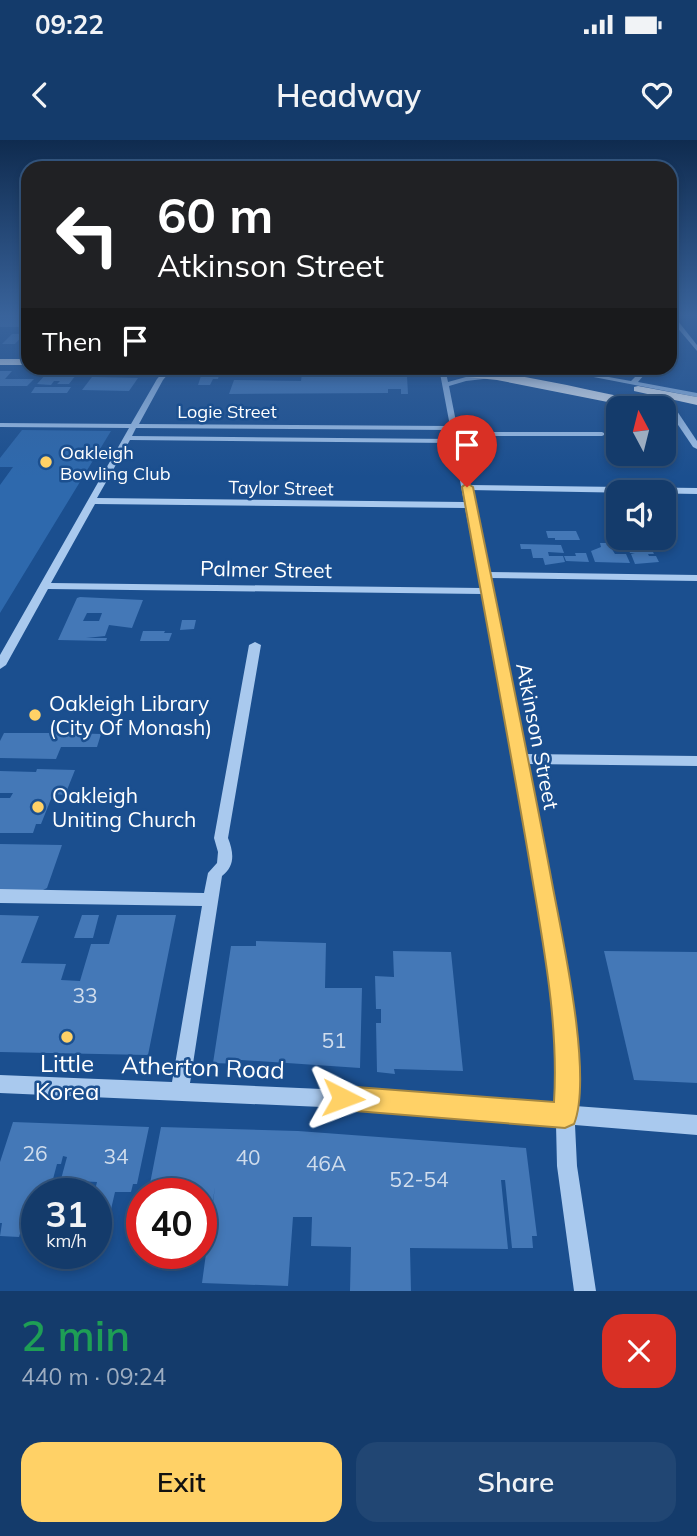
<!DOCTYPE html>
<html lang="en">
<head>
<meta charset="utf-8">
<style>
  body { margin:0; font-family:Mulish,sans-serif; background:#214673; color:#f1f3f6; height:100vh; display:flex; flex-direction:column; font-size:26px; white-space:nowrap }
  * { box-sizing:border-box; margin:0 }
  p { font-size:23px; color:#9dadc1 }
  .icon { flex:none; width:38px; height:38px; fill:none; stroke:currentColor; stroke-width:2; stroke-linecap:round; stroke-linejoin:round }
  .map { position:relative; height:1151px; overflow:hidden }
  .drawer { display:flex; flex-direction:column; background:#143b6b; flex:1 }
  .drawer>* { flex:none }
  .banner { position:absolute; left:21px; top:21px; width:656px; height:214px; border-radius:21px; box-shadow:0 4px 10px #0003,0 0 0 2px #33557e; background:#202124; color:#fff; overflow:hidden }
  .needle { width:46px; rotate:353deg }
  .tools { position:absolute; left:606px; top:256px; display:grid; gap:14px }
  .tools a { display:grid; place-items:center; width:70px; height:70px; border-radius:14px; background:#143b6b; box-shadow:0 4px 10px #0003,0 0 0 2px #33557e; font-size:35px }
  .speed { position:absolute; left:21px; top:1038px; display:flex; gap:14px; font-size:35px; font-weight:700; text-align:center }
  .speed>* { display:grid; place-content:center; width:91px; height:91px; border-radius:50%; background:#143b6b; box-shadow:0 4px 10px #0003,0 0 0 2px #33557e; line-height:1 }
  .speed small { font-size:18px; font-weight:400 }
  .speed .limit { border:10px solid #d22; background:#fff; color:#111 }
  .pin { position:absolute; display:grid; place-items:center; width:60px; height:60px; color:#fff; margin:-72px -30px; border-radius:50% 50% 50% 0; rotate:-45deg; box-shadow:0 0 7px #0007 }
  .pin .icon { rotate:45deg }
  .me { position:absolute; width:77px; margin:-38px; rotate:93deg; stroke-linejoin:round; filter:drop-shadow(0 0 5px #0008) }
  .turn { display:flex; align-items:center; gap:24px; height:147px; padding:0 21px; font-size:32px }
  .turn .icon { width:91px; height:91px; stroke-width:2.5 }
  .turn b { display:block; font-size:49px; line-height:60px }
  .then { display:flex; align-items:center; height:66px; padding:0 21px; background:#0003; gap:14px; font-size:26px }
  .round { display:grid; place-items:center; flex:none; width:74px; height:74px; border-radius:21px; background:#214673 }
  .head { display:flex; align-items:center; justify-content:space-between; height:119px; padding:0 21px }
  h1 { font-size:42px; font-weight:600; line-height:52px; color:#1e9e55 }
  .button { display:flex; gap:14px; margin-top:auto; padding:14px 21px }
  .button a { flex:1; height:80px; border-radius:21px; background:#ffd166; color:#111; font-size:28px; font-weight:600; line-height:80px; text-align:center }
  .button a+a { background:#214673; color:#f1f3f6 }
  .status { display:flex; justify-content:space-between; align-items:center; height:49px; padding:0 35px; background:#143b6b; direction:ltr }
  .status svg { height:19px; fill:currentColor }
  header { display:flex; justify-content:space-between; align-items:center; height:91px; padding:0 21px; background:#143b6b; font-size:32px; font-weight:600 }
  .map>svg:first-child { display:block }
  .green { fill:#2e69ad }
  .building { fill:#4478b7; fill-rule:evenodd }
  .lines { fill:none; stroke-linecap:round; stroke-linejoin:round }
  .minor { fill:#a9c9ee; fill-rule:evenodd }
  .highway { fill:#fff; fill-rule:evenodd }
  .route { fill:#ffd166; stroke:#a68842; stroke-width:2 }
  .poi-dot { fill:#ffd166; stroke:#1b4f8f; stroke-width:2.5 }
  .labels { text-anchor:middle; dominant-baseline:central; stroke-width:5; stroke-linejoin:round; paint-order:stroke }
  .far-street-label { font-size:18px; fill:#fff; stroke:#1b4f8f }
  .far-poi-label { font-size:18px; fill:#fff; stroke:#1b4f8f; text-anchor:start }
  .street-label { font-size:21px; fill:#fff; stroke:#1b4f8f }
  .poi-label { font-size:21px; fill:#fff; stroke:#1b4f8f; text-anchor:start }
  .near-number-label { font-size:21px; fill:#d0dded }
  .near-poi-label { font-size:24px; fill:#fff; stroke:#1b4f8f }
  .near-street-label { font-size:24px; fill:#fff; stroke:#1b4f8f }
</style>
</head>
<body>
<div class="status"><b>09:22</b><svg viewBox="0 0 49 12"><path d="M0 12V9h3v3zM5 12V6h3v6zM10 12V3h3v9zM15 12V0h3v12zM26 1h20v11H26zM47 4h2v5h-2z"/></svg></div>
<header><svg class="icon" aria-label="back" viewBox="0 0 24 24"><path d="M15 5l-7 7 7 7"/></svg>Headway<svg class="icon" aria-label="heart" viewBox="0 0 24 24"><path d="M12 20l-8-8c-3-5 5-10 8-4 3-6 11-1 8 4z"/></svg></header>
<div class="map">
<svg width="697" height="1151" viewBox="0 0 697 1151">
  <rect width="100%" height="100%" fill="#1b4f8f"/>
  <path class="green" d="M22,290L111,291L0,473V345L13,327H0V318Z"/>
  <g class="building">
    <rect x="0" y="176" width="28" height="11"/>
    <path d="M12,194H24L15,204H2Z"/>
    <path d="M0,231H12L5,239H34L27,246H0Z"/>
    <path d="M68,231H79L69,244H57L60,241H54L51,245L37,244L46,234L65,236Z"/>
    <path d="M351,232L407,236L408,254H401V249H388V253L229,254L234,240L301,241L302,234Z"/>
    <path d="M202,233H216L219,235L218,239H213L210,245H198Z"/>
    <path d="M92,237L138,238L129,251L82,250Z"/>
    <path d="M35,247H71L67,253H31Z"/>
    <path d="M546,391H576L580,400H555V398H548Z"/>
    <path d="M616,397H659V398L650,402L618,401Z"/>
    <path d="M600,403H608L615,414H626L630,423L595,422L591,411L601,407Z"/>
    <path d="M635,403L637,407L652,410L654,414H648L649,416H656L659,422L635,424L631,414L635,413H630L626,404Z"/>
    <path d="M520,404L561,405L564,413L548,412L549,416H563L565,422L545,425L543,418H533L531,409H521Z"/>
    <path d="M575,413H586L589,422L566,421L564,416H576Z"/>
    <path d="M77,458L80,457L143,460L132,488L109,485L105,496L86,498H107L106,501L58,500ZM87,473H102L99,481H83Z"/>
    <path d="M182,480H196L194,489L180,490Z"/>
    <path d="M143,491H165L164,493H172L169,501H140Z"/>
    <path d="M4,593H67L101,594L97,607H61L56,619L0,618V601Z"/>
    <path d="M37,629L75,630L65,655L53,654L41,684H36L33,693H0V658H10L13,653H0V631L36,632Z"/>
    <path d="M0,704L62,705L47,748L41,751H0Z"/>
    <path d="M0,775L39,776L21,823L66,824L61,840L80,841L91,804H109L117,775H176L148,915L0,912Z"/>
    <path d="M82,775H99L93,798H74Z"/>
    <path d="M256,801L326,803L325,848H362L360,928L241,920V924L213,923L231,806H256Z"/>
    <path d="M393,811L451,812L463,931L394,929L395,934L377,932L376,883H381V869H376L375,836L394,837Z"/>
    <path d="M604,811L697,812V943L634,940Z"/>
    <path d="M13,982L149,987L137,1044H133L131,1052H115L101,1113H96V1054H94L97,1042L77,1041L74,1054H57L67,1017L63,1016L61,1024H57L49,1054H37V1066H28L19,1097L0,1096L2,1083H0V1022Z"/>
    <path d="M161,987L298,991L526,1008L537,1096H532L533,1108H512L505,1040H501L508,1109L410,1108L411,1151H350L351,1107L311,1106L312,1077H293L288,1146L202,1143L215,1047L204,1117L171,1115L172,1113H201V1054H148Z"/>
  </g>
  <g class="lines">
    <g class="minor">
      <path d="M670,176H674L697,205V211L670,179Z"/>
      <path d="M167,228H173L163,240L139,284L450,286L439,228H445L448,242L466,237L490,235L492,236V238L466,241L449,246L458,292H602L606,294L602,296H459L469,345L697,348V354L470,350L475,365L474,367L488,432L697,435V441L489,438L526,614L697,616V626L527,624L568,842L577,929L575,966L697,975V995L575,985L577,1026L596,1151H574L557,1026L556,984L367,969L0,953V935L172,942L202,766L0,763V749L204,753L208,733L217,723L218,712L214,698L249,505L255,502L261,505L228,698C234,713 235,726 222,736L190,943L367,951L556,965C562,888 547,813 534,737C518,643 500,548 482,454L48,449L6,525L0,529V515L129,288L0,287V283L131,284L157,239ZM136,288L451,290L452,299L132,296ZM130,300L453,303L464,362L97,358ZM95,364L465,368L481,448L51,443Z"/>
      <path d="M547,228H558L631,241L644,228H650L638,242L697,253V257Z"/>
      <path d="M669,268H675L697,301V309L693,307L668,270Z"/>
    </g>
    <g class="highway">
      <rect x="0" y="219" width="28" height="6"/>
      <path d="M404,228C478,221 583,250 658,264L664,268H638L497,240L409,231Z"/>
      <path d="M638,246L697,257V265L634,251V247Z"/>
    </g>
  </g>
  <linearGradient id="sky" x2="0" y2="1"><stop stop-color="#0f2b4f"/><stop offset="0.52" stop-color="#39639b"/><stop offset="1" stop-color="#39639b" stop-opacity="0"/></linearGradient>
  <rect width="697" height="337" fill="url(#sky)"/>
  <path class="route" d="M467,343L473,347C500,480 528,614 553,748C563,801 593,937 574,984L565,988L343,970L335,967L331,958L335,950L343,946L554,962C559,880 542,799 529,719C508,595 484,471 462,347Z"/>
  <g class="poi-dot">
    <circle cx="46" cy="322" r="7"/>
    <circle cx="35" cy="575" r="7"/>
    <circle cx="38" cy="667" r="7"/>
    <circle cx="67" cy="897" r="7"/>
  </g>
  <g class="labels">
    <g class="far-street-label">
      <text x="227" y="271">Logie Street</text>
      <text transform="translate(281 348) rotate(1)">Taylor Street</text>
    </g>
    <g class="far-poi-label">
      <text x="60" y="312">Oakleigh<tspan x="60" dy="21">Bowling Club</tspan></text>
    </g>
    <g class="street-label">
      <text transform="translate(266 429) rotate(1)">Palmer Street</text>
      <text transform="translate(538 596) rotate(79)">Atkinson Street</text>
    </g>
    <g class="poi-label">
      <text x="49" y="563">Oakleigh Library<tspan x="49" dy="24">(City Of Monash)</tspan></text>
      <text x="52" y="655">Oakleigh<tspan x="52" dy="24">Uniting Church</tspan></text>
    </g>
    <g class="near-number-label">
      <text x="85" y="855">33</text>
      <text x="334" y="900">51</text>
      <text x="35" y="1013">26</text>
      <text x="116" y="1016">34</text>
      <text x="248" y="1017">40</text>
      <text x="326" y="1023">46A</text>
      <text x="419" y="1039">52-54</text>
    </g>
    <g class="near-poi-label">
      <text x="67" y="923">Little<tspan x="67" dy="28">Korea</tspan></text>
    </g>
    <g class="near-street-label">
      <text transform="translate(203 927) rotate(2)">Atherton Road</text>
    </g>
  </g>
</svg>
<div class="tools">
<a><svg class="needle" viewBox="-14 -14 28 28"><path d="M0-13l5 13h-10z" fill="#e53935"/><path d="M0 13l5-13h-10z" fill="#9dadc1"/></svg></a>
<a><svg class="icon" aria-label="sound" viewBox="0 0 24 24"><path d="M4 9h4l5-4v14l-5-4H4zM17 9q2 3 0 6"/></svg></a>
</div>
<div class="speed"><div>31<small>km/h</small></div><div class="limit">40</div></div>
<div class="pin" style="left:467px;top:347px;background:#d93025"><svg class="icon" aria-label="arrive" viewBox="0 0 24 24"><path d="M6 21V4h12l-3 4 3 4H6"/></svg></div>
<svg class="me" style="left:343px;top:958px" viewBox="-20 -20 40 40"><path d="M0-17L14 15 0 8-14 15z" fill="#ffd166" stroke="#fff" stroke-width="4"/></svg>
<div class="banner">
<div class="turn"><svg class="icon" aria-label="left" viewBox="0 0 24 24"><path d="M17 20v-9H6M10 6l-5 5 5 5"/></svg><div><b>60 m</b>Atkinson Street</div></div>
<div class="then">Then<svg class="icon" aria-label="arrive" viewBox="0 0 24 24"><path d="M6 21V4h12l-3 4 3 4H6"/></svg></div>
</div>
</div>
<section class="drawer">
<div class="head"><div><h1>2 min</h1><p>440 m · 09:24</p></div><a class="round" style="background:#d93025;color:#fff"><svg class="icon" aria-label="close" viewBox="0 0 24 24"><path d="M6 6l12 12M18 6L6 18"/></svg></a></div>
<div class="button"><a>Exit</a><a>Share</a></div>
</section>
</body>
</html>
